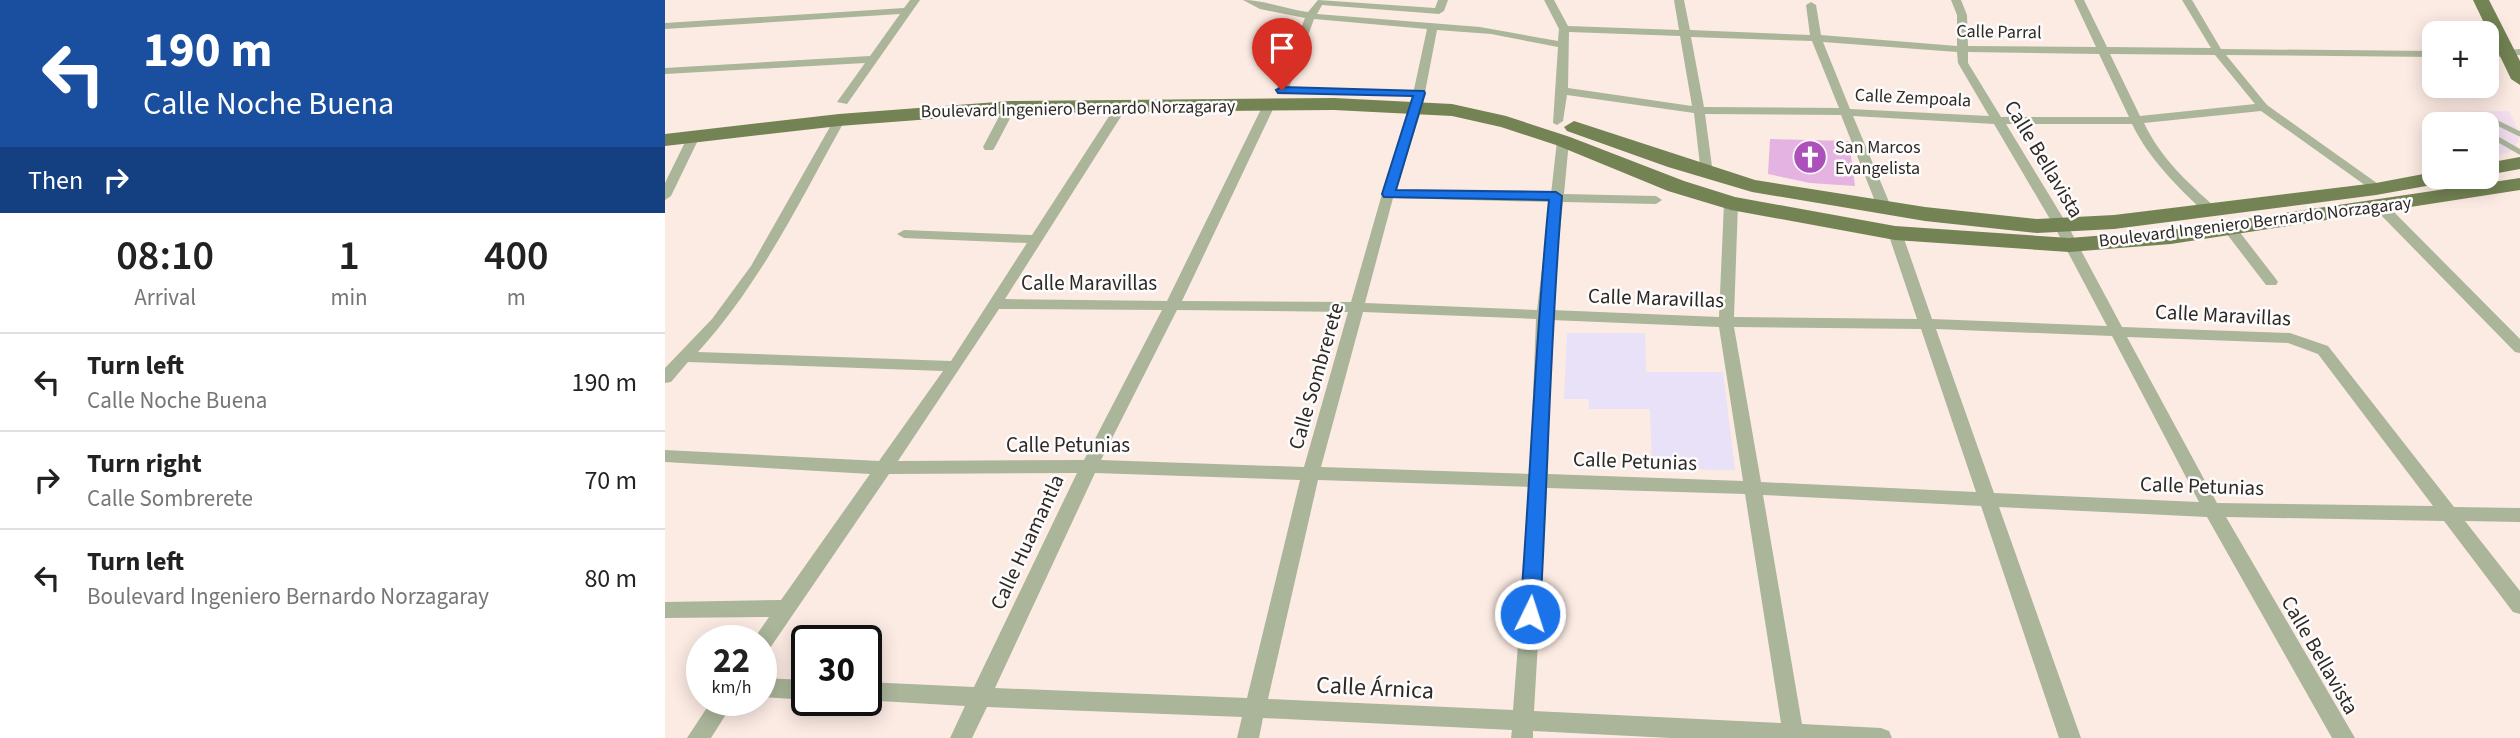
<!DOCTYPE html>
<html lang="en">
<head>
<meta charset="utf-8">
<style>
  body { margin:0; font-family:"Source Sans 3",sans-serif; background:#f6f6f6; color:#222; height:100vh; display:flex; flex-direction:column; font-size:26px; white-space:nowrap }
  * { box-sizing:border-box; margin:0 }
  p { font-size:23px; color:#767676 }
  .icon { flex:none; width:38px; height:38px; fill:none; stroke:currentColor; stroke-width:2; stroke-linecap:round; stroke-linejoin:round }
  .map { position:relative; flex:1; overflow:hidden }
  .side { display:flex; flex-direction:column; background:#fff; width:665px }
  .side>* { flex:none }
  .guide { background:#1a4fa0; color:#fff; overflow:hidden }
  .controls { position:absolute; left:1757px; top:21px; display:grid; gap:14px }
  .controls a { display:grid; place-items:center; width:77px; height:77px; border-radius:14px; background:#fff; box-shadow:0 4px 18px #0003; font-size:35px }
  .speed { position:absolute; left:21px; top:625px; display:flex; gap:14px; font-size:35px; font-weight:700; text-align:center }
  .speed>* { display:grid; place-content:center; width:91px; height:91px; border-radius:50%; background:#fff; box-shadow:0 4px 18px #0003; line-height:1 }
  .speed small { font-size:18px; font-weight:400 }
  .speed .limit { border:4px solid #111; border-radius:10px; background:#fff; color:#111 }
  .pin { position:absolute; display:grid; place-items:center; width:60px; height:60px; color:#fff; margin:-72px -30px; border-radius:50% 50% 50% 0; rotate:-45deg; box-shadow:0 0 7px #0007 }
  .pin .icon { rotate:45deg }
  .me { position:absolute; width:77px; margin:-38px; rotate:4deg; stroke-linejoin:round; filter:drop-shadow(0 0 5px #0008) }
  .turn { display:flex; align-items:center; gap:24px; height:147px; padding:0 28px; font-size:32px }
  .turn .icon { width:91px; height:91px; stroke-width:2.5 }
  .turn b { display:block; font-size:49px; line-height:60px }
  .then { display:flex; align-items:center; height:66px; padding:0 28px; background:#0003; gap:14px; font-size:26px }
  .eta { display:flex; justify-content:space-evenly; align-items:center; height:119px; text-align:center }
  .eta b { font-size:42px; font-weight:600; line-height:49px }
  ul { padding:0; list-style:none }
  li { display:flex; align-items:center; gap:21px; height:98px; padding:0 28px; border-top:2px solid #e0e0e0 }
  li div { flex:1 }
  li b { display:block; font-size:26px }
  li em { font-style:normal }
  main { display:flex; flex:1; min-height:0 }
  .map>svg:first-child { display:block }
  .commercial { fill:#f2deef }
  .industrial { fill:#e8e1f7 }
  .building { fill:#e4b3e2 }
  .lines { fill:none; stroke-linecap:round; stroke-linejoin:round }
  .lane { stroke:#abb59a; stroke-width:5 }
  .street { fill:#abb59a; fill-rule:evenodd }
  .primary { fill:#738353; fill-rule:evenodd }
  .route { fill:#1a73e8; stroke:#114b97; stroke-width:2 }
  .labels { text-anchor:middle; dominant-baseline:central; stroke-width:5; stroke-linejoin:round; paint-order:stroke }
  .far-street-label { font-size:18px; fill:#2f2824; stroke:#fcfcfc }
  .far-poi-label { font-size:18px; fill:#2f2824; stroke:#fcfcfc; text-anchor:start }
  .street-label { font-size:21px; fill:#2f2824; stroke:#fcfcfc }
  .near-street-label { font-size:24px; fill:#2f2824; stroke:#fcfcfc }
</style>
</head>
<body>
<main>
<section class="side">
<div class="guide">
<div class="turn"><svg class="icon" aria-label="left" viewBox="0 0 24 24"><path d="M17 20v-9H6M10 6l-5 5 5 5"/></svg><div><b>190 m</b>Calle Noche Buena</div></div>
<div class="then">Then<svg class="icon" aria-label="right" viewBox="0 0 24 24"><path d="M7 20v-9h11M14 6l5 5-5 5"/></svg></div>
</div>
<div class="eta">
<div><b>08:10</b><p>Arrival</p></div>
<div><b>1</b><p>min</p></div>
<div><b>400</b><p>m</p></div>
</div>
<ul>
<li><svg class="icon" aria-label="left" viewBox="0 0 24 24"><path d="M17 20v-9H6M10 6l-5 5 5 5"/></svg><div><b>Turn left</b><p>Calle Noche Buena</p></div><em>190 m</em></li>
<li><svg class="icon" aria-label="right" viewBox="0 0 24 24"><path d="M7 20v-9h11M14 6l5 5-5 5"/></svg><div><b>Turn right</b><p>Calle Sombrerete</p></div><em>70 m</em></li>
<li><svg class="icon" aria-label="left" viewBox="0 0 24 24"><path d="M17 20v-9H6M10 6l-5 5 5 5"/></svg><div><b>Turn left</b><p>Boulevard Ingeniero Bernardo Norzagaray</p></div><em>80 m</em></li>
</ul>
</section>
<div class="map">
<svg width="1855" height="738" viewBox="0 0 1855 738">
  <rect width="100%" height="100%" fill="#fcebe3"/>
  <path class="commercial" d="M1844,111L1852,128L1854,141L1845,152L1834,155L1822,145V124H1795L1780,112Z"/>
  <path class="industrial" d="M902,333H980L981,372H1058L1070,470L987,469L985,409H924V399H899Z"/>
  <path class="building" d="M1105,139L1184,141L1190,186L1145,183L1103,174Z"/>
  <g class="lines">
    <g class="lane">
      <path d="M1807,124L1806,122L1820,117L1855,134"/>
      <path d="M1822,133L1855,152"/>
    </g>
    <g class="street">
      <path d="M245,0H255L182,104L172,102L200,63L0,74V68L205,56L235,14L0,29V23L239,8Z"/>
      <path d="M578,0C599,0 621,9 643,12L653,0L770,8L773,0H783L779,11L774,14L657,5L652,14L815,27L893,41L894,29L879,0H889L903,26L1014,30L1009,0H1019L1025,30L1145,35L1141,5L1146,2L1151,5L1156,35L1292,46V15L1286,0H1296L1302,15L1303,46L1431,47L1409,0H1419L1442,47L1546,48L1517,0H1527L1556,49L1769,51V57L1561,55L1602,105L1716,186V192L1711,193L1596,111L1479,123C1495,157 1522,182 1550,207V213H1540C1512,186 1484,159 1467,124H1341L1403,226L1457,327L1625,333L1663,346L1789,507L1855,508V522L1800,521L1855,591V614L1848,612L1779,521L1561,517L1690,738H1667L1542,517L1334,507L1416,738H1394L1316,506L1098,495L1137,724L1216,728L1224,731L1227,738H1005L868,731V738H846L847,730L598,718L594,738H572L577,717L322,707L307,738H285L300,706L197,700H201V682L309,687L412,473L224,474L103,651L96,654V640H88L104,617L0,618V602L116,600L205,474L0,462V450L214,461L278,371L23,362L6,382L0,383V368L47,319L86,266L170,118H178L180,120C135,201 95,284 33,352L286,361L362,243L239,238L232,234L239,230L367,235L450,107L456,104L462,107L340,299L502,301L598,105L604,102L610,105L517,301L686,302L717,194L745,108L762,29L649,19L623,91L617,94L611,91L640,18L595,9ZM772,30L826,34L893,47L888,123L892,125L898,121L902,95L1029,113L1036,174L1042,178L1048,174L1040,114L1176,115L1213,209L1220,213L1227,209L1188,116L1329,124L1389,226L1442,326L1267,319L1237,233L1230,229L1223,233L1252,319L1069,317L1073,203L1066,199L1059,203L1054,317L887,310L898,202L991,204L997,200L991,196L899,194L904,141L898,137L892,141L886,194L731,190L757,108ZM904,32L1015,36L1027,106L903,88ZM1026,37L1147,41L1174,108L1039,107ZM1158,42L1292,52L1293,63L1324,116L1185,109ZM1303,52L1434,54L1464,117H1336L1303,63ZM1445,54L1550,55L1590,104L1475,116ZM728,198L885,202L872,310L700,303ZM334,309L497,310L419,460L233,461ZM512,310L683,312L639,467L436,460ZM698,312L871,319L865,474L656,467ZM886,320L1054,327L1078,481L883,474ZM1069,327L1256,329L1311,492L1096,482ZM1271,329L1447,336L1534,502L1329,493ZM1462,337L1623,343L1653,354L1768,506L1552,503ZM430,473L635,480L582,698L330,688ZM653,480L865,487L848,710L603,699ZM882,488L1080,494L1116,723L869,711Z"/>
      <path d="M1855,49V55L1822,58V52Z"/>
      <path d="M345,104L351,107L330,147L328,150H320L318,147L339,107Z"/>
      <path d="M29,132L35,136L6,196L0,200V183L23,136Z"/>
      <path d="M1716,203L1721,204L1855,339V353L1850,352L1711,210V204Z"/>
      <path d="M1565,225L1570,226L1611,279L1613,282L1611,285H1601L1558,229Z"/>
      <path d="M96,678L142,680V700L96,697Z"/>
      <path d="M47,700H70L46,738H22Z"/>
    </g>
    <g class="primary">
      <path d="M1808,0H1824L1855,61V85L1846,79Z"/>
      <path d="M669,98L787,104L841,116L905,137L1019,181L1070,197L1230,226L1404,238L1506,230L1855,178V190L1506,244L1404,252L1230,240L1066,210L1003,191L891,145L836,127L787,116L669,110L345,113L174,126L0,146V134L174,114L345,101Z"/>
      <path d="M909,121L1090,180L1260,207L1372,219L1449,215L1711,183L1769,172V177H1789L1785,181L1778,183L1711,195L1449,229L1372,233L1260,221L1087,192L1003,167L902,131L899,127Z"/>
      <path d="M1855,157V169L1822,175V163Z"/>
    </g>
  </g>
  <path class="route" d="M617,87L759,91L760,93L731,190L891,192L897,196C885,335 883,475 875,614L872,620L865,623L858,620L855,614C866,476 870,338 884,200L719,197L717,194L748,96L613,93L611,90Z"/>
  <defs>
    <g id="church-disc" transform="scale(1.75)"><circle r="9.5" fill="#ac50ba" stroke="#fcfcfc"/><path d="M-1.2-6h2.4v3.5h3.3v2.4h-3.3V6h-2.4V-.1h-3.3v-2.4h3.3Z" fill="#fff"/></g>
  </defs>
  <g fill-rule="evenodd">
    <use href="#church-disc" x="1145" y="157"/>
  </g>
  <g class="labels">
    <g class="far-street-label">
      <text transform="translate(1334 32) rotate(1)">Calle Parral</text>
      <text transform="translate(1248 98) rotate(3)">Calle Zempoala</text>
      <text transform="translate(413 109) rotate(-1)">Boulevard Ingeniero Bernardo Norzagaray</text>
      <text transform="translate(1590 222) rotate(-7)">Boulevard Ingeniero Bernardo Norzagaray</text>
    </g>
    <g class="far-poi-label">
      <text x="1170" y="147">San Marcos<tspan x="1170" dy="21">Evangelista</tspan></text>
    </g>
    <g class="street-label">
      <text transform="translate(1379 159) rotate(59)">Calle Bellavista</text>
      <text x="424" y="283">Calle Maravillas</text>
      <text transform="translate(991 298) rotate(2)">Calle Maravillas</text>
      <text transform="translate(1558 315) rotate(3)">Calle Maravillas</text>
      <text transform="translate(651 376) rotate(-74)">Calle Sombrerete</text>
      <text x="403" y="445">Calle Petunias</text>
      <text transform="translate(970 461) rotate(2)">Calle Petunias</text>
      <text transform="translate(1537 486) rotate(2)">Calle Petunias</text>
      <text transform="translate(362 542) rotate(-65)">Calle Huamantla</text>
      <text transform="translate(1655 655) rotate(60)">Calle Bellavista</text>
    </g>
    <g class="near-street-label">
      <text transform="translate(710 688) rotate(3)">Calle Árnica</text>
    </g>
  </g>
</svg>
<div class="controls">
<a>+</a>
<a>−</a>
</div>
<div class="speed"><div>22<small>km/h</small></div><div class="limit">30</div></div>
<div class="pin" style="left:617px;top:90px;background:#d93025"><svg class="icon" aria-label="arrive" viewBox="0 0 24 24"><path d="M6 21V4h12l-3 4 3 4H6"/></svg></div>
<svg class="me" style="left:865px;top:614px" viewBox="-20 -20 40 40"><circle r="17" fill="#1a73e8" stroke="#fff" stroke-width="3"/><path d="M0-11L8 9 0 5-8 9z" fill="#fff"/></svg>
</div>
</main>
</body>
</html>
